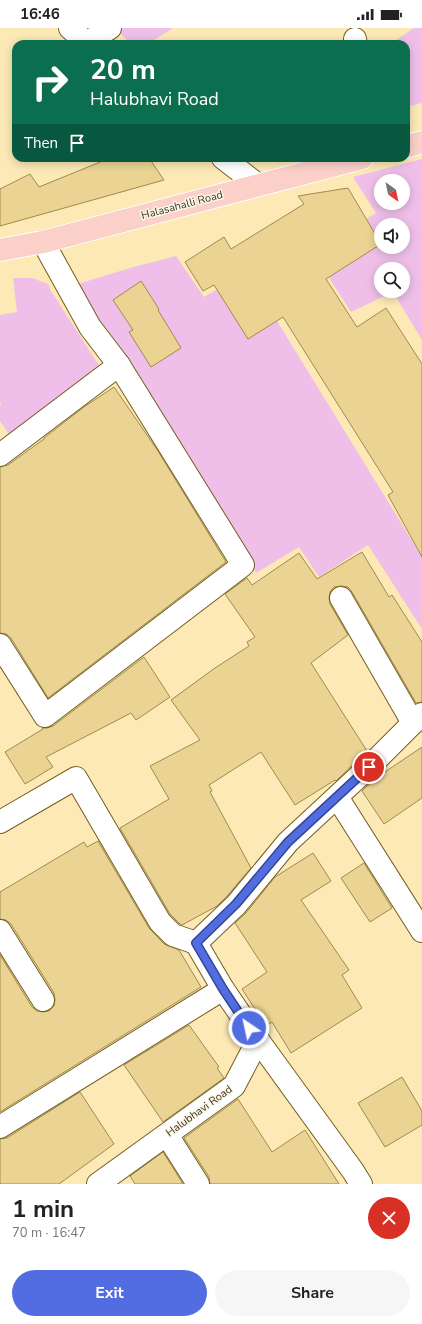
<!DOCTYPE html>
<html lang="en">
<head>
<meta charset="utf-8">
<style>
  body { margin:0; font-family:"Nunito Sans",sans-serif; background:#f6f6f6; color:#222; height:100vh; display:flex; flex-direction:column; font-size:15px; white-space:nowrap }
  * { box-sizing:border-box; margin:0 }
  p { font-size:13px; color:#767676 }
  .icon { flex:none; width:22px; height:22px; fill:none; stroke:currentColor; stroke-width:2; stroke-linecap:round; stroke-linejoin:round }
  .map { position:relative; height:1156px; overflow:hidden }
  .drawer { display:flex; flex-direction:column; background:#fff; flex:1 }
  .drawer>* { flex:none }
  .guide { position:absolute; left:12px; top:12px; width:398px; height:122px; border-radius:12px; box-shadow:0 2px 10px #0003; background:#0b6e4f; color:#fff; overflow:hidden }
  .needle { width:26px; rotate:147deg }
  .fabs { position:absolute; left:374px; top:146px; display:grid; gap:8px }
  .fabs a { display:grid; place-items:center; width:36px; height:36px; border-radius:50%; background:#fff; box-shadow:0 2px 10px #0003; font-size:20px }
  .pin { position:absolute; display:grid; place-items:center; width:34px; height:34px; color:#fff; margin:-17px; border:2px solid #fff; border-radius:50%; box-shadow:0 1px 4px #0007 }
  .me { position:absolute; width:44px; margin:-22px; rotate:326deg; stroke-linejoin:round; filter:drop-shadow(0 0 3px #0008) }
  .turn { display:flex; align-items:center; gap:14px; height:84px; padding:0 12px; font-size:18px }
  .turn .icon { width:52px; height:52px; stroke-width:2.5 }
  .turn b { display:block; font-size:28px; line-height:34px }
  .then { display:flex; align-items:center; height:38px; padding:0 12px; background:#0003; gap:8px; font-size:15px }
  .round { display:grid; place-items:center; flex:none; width:42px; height:42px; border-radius:21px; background:#f6f6f6 }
  .summary { display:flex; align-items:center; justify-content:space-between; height:68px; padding:0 12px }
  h1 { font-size:24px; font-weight:700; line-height:30px }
  .primary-button { display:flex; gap:8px; margin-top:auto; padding:8px 12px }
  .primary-button a { flex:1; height:46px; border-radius:24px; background:#526de2; color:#fff; font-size:16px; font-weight:700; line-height:46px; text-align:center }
  .primary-button a+a { background:#f6f6f6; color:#222 }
  .status { display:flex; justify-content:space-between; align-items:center; height:28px; padding:0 20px; background:#fff; direction:ltr }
  .status svg { height:11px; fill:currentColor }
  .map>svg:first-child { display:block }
  .green { fill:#efbfe9; fill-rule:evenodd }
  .building { fill:#ebd493; stroke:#a08a4b }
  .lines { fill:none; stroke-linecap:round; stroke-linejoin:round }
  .minor-casing { stroke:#745e1d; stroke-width:24 }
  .major-casing { stroke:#fff; stroke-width:24 }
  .minor { stroke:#fff; stroke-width:22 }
  .major { stroke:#fbd0c8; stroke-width:22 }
  .route-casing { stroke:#354793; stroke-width:10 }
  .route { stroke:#526de2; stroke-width:7 }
  .labels { text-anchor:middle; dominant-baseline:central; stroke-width:3; stroke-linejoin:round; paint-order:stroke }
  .street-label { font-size:11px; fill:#3d341a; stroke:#fcf7eb }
</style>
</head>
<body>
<div class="status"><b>16:46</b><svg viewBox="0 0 49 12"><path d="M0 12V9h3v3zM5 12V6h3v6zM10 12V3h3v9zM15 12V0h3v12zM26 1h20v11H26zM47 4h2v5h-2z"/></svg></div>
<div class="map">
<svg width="422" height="1156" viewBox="0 0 422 1156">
  <rect width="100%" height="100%" fill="#fce9b6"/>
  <g class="green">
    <path d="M115,0H173L148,16H131Z"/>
    <path d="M414,0H422V75L406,79V16H390Z"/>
    <path d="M422,131V312L393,264L351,284L313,225L376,185L353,149ZM381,153H403V175H381ZM381,197H403V219H381ZM381,241H403V263H381Z"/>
    <path d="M176,228L204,269L247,244L422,529V601L368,517L319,549L299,519L256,545L138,352L88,286L78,256L130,240Z"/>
    <path d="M13,250H32L48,256L51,263L104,345L10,408L0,393V377L1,376L0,372V287L17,284Z"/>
  </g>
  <g class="building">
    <path d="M110,130H149L164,152L0,198V161L30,146L39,159Z"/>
    <path d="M348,160L381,216L326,251L357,299L386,280L422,336V529L388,467L393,464L283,289L248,311L214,257L203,263L185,234L224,209L231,221L304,176L298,168Z"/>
    <path d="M141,253L159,281L158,282L181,320L151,339L129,304L133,302L113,272Z"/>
    <path d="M114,359L158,423L226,534L48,670L11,610L6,606L0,605V439L8,437L44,411V410L84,379Z"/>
    <path d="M362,524L389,569L392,567L422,614V674L416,675L352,564L348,559L341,558L334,559L330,564L329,570L330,576L348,607L311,635L367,723L336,753L335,752L295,777L261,724L209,757L212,763L210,764L251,840L227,868L217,878L182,897L180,896L170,886L120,800L169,771L150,738L200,712L171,672L215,640L249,618L247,614L255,609L225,566L247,550L252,557L299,525L317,551Z"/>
    <path d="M144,629L170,669L136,692L131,685L46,729L53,739L25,756L5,724L43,701L42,700H47L53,698Z"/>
    <path d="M422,719V770L384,796L362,763L381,745L382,746Z"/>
    <path d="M98,813L149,900L164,916L179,922L201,959L0,1084V927L32,979L37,983L43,984L49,983L54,978L55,972L54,965L11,896L6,892L0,891V864L84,814L87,819Z"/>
    <path d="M313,825L331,853L301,872L349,942L342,947L362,980L291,1025L272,994L266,998L242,961L267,944L235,895L246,885L275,849Z"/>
    <path d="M364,835L392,880L370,894L341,850Z"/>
    <path d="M189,997L219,1039L217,1040L224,1050L163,1094L124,1037Z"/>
    <path d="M402,1049L422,1083V1097L385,1119L358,1075Z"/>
    <path d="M80,1064L114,1116L59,1156H0V1111L7,1110Z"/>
    <path d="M238,1071L272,1124L305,1102L339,1156H210L209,1149L184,1110Z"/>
    <path d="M163,1124L183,1156H135L130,1148Z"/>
  </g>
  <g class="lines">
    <g class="minor-casing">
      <g id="minor">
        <path d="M70,0L88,16"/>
        <path d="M355,11L356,16"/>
        <path d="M86,15L110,0"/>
        <path d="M223,130L258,157"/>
        <path d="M0,427L119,337"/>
        <path d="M341,570L413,695"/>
        <path d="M0,617L45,688L243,537L119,337L90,299L43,214"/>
        <path d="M337,769L422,903"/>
        <path d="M0,794L76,750L160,894L173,907L196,915"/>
        <path d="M0,903L43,972"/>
        <path d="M258,1012L353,1143L361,1156"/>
        <path d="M0,1099L223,961"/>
        <path d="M167,1107L198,1156"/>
        <path d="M98,1156L234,1058L258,1012L223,961L196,915L236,877L288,814L369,739L422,686"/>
      </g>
    </g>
    <g class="major-casing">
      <g id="major">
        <path d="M406,119L422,114"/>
        <path d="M0,222L43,214L362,130"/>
      </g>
    </g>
    <use href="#minor" class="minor"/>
    <use href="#major" class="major"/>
  </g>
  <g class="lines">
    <g class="route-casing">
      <path id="route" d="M249,1000L223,961L196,915L236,876L288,814L369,739"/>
    </g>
    <use href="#route" class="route"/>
  </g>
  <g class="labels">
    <g class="street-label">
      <text transform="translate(182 177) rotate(-15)">Halasahalli Road</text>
      <text transform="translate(199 1083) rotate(-36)">Halubhavi Road</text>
    </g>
  </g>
</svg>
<div class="fabs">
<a><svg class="needle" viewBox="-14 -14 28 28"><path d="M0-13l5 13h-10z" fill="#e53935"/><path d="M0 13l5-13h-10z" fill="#767676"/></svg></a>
<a><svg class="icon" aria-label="sound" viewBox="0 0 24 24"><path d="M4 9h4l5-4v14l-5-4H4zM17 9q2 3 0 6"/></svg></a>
<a><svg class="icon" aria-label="search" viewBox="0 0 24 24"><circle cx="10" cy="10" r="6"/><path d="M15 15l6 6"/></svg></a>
</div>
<div class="pin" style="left:369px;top:739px;background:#d93025"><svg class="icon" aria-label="arrive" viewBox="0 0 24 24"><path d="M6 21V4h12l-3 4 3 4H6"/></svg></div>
<svg class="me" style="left:249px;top:1000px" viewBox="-20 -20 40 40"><circle r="17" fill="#526de2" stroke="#fff" stroke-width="3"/><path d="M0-11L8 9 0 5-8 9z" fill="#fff"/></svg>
<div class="guide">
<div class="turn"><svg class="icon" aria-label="right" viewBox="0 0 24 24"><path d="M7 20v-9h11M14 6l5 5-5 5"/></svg><div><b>20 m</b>Halubhavi Road</div></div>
<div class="then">Then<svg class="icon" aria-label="arrive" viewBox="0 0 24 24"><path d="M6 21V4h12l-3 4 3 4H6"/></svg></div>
</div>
</div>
<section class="drawer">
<div class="summary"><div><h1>1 min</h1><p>70 m · 16:47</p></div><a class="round" style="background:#d93025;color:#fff"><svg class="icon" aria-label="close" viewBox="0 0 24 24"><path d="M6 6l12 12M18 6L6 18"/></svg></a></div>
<div class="primary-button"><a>Exit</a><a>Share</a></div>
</section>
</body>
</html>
